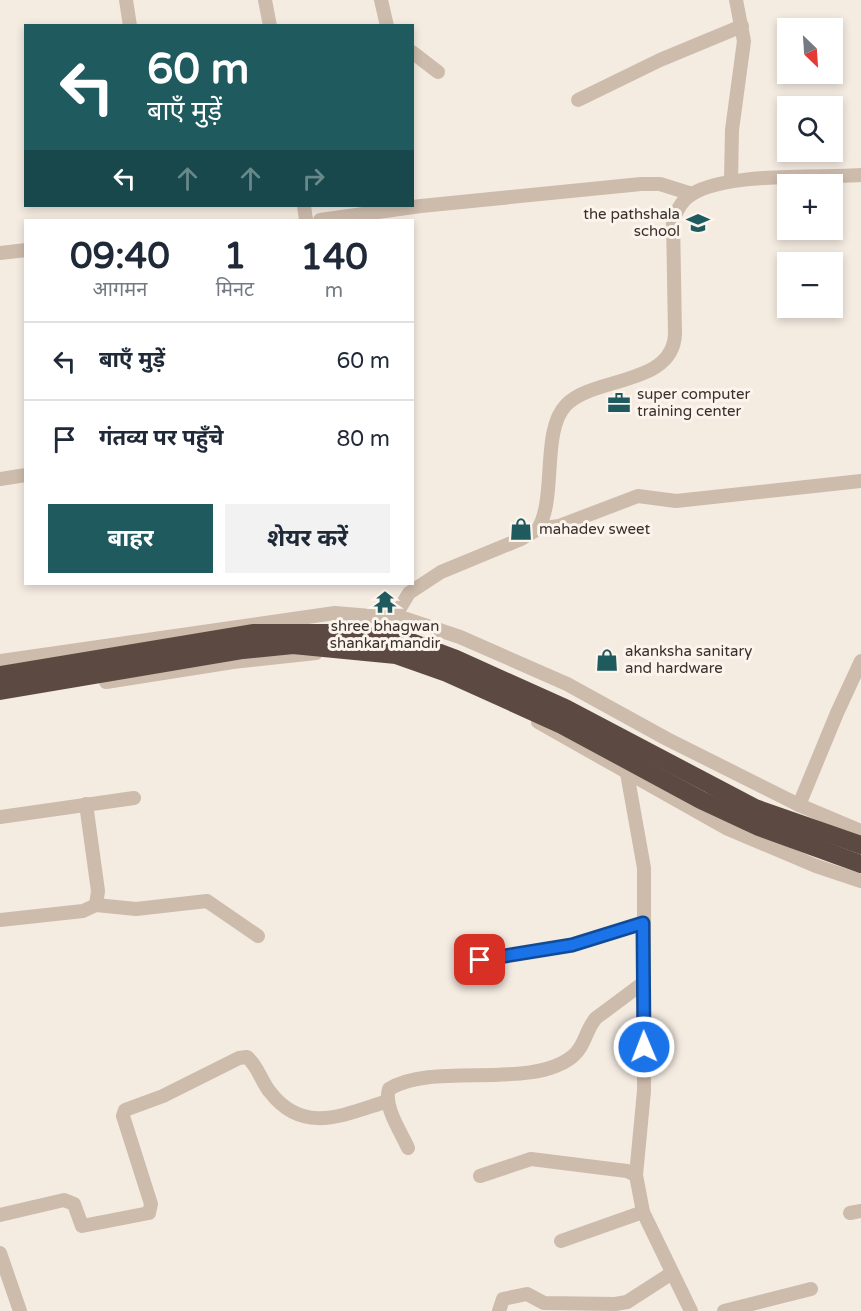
<!DOCTYPE html>
<html lang="hi">
<head>
<meta charset="utf-8">
<style>
  body { margin:0; font-family:"Varela Round","Noto Sans Devanagari",sans-serif; background:#f2f2f3; color:#1f2937; height:100vh; display:flex; flex-direction:column; font-size:22px; white-space:nowrap }
  * { box-sizing:border-box; margin:0 }
  p { font-size:20px; color:#747a83 }
  .icon { flex:none; width:33px; height:33px; fill:none; stroke:currentColor; stroke-width:2; stroke-linecap:round; stroke-linejoin:round }
  .map { position:relative; flex:1; overflow:hidden }
  .details { position:absolute; left:24px; top:219px; width:390px; height:366px; display:flex; flex-direction:column; background:#fff; border-radius:0px; box-shadow:0 3px 9px #0003 }
  .details>* { flex:none }
  .guide { position:absolute; left:24px; top:24px; width:390px; height:183px; border-radius:0px; box-shadow:0 3px 9px #0003; background:#1f5a5e; color:#fff; overflow:hidden }
  .needle { width:39px; rotate:155deg }
  .buttons { position:absolute; left:777px; top:18px; display:grid; gap:12px }
  .buttons a { display:grid; place-items:center; width:66px; height:66px; border-radius:0px; background:#fff; box-shadow:0 3px 9px #0003; font-size:30px }
  .pin { position:absolute; display:grid; place-items:center; width:51px; height:51px; color:#fff; margin:-26px; border-radius:12px; box-shadow:0 3px 9px #0006 }
  .me { position:absolute; width:66px; margin:-33px; rotate:359deg; stroke-linejoin:round; filter:drop-shadow(0 0 4px #0008) }
  .turn { display:flex; align-items:center; gap:21px; height:126px; padding:0 24px; font-size:27px }
  .turn .icon { width:78px; height:78px; stroke-width:2.5 }
  .turn b { display:block; font-size:42px; line-height:51px }
  .lanes { display:flex; align-items:center; height:57px; padding:0 24px; background:#0003; justify-content:center; gap:30px; direction:ltr }
  .lanes .off { opacity:.35 }
  .eta { display:flex; justify-content:space-evenly; align-items:center; height:102px; text-align:center }
  .eta b { font-size:36px; font-weight:700; line-height:42px }
  .action { display:flex; gap:12px; margin-top:auto; padding:12px 24px }
  .action a { flex:1; height:69px; border-radius:0px; background:#1f5a5e; color:#fff; font-size:24px; font-weight:700; line-height:69px; text-align:center }
  .action a+a { background:#f2f2f3; color:#1f2937 }
  ul { padding:0; list-style:none }
  li { display:flex; align-items:center; gap:18px; height:78px; padding:0 24px; border-top:2px solid #e0e1e3 }
  li div { flex:1 }
  li b { display:block; font-size:22px }
  li em { font-style:normal }
  .map>svg:first-child { display:block }
  .lines { fill:none; stroke-linecap:round; stroke-linejoin:round }
  .lane { stroke:#cdbbac; stroke-width:7 }
  .street { stroke:#cdbbac; stroke-width:14 }
  .highway { stroke:#5c4a42; stroke-width:18 }
  .route-casing { stroke:#114b97; stroke-width:15 }
  .route { stroke:#1a73e8; stroke-width:10 }
  .labels { text-anchor:middle; dominant-baseline:central; stroke-width:6; stroke-linejoin:round; paint-order:stroke }
  .poi-label { font-size:15px; fill:#3b302b; stroke:#fbf5ee; text-anchor:start }
</style>
</head>
<body>
<div class="map">
<svg width="861" height="1311" viewBox="0 0 861 1311">
  <rect width="100%" height="100%" fill="#f4ebe1"/>
  <g class="lines">
    <path class="lane" d="M480,960L572,945L643,923"/>
    <g class="street">
      <path d="M126,0L130,26"/>
      <path d="M265,0L270,26"/>
      <path d="M381,0L387,26"/>
      <path d="M412,52L438,72"/>
      <path d="M578,100L660,60L742,26"/>
      <path d="M731,181L732,130L744,41L736,0"/>
      <path d="M304,206L306,220"/>
      <path d="M320,220L421,206L641,184H660L692,194"/>
      <path d="M0,253L26,250"/>
      <path d="M0,479L26,475"/>
      <path d="M538,529L559,526L638,496L676,501L861,481"/>
      <path d="M388,647L400,608L409,593L441,572L521,539L538,529C557,497 541,431 566,405C594,376 673,386 675,334L673,219C678,209 682,200 692,194C728,172 817,178 861,175"/>
      <path d="M0,661L335,613L406,619L460,637L567,684L667,739L799,805L861,831"/>
      <path d="M106,682L233,662L316,653"/>
      <path d="M538,722L726,828L816,866L861,881"/>
      <path d="M627,773L644,868V1091L636,1175L643,1212L691,1311"/>
      <path d="M799,805L837,713L861,661"/>
      <path d="M0,817L134,798"/>
      <path d="M96,905L136,909L207,901L258,936"/>
      <path d="M0,920L83,911L96,905L98,891L86,804"/>
      <path d="M408,1148C401,1132 383,1106 389,1089C434,1061 531,1091 573,1056C585,1046 586,1029 596,1018L643,983"/>
      <path d="M480,1176L531,1159L627,1171L636,1175"/>
      <path d="M850,1213L861,1211"/>
      <path d="M0,1215L64,1200L74,1204L82,1226L149,1213L151,1204L123,1116L125,1110L163,1096L239,1058L247,1057C258,1066 261,1081 270,1092C304,1136 345,1114 388,1101"/>
      <path d="M561,1241L643,1212"/>
      <path d="M0,1253L20,1311"/>
      <path d="M499,1311L503,1299L527,1294L544,1303L615,1304L627,1302L672,1273"/>
      <path d="M724,1311L811,1289"/>
    </g>
    <g class="highway">
      <path d="M0,675L254,633H351L408,641L456,659L565,708L755,808L861,845"/>
      <path d="M0,691L243,650L293,645L396,655L447,673L562,725L701,800L759,827L861,864"/>
    </g>
  </g>
  <g class="lines">
    <g class="route-casing">
      <path id="route" d="M480,960L572,945L643,923L644,1047"/>
    </g>
    <use href="#route" class="route"/>
  </g>
  <defs>
    <g id="school-bare" transform="scale(1.8)"><path d="M0-5L7-2L0 1L-7-2ZM-4 1L0 2.5L4 1V4Q0 6-4 4Z" fill="#1f5a5e" stroke="#fbf5ee" stroke-width="2.5" paint-order="stroke"/></g>
    <g id="office-bare" transform="scale(1.8)"><path d="M-6-3h4V-5.5h4V-3h4V5H-6ZM-1-4.5V-3h2v-1.5ZM-6 0V1H6V0Z" fill="#1f5a5e" stroke="#fbf5ee" stroke-width="2.5" paint-order="stroke"/></g>
    <g id="shop-bare" transform="scale(1.8)"><path d="M-5-2.5h2.3a2.7 3.5 0 0 1 5.4 0H5L5.5 6h-11ZM-1.5-2.5h3a1.5 2.3 0 0 0-3 0Z" fill="#1f5a5e" stroke="#fbf5ee" stroke-width="2.5" paint-order="stroke"/></g>
    <g id="temple-bare" transform="scale(1.8)"><path d="M0-6L5-2H3V0L6.5 2.5H4V6H1.5V3h-3V6H-4V2.5H-6.5L-3 0V-2H-5Z" fill="#1f5a5e" stroke="#fbf5ee" stroke-width="2.5" paint-order="stroke"/></g>
  </defs>
  <g fill-rule="evenodd">
    <use href="#school-bare" x="698" y="223"/>
    <use href="#office-bare" x="619" y="403"/>
    <use href="#shop-bare" x="521" y="529"/>
    <use href="#temple-bare" x="385" y="602"/>
    <use href="#shop-bare" x="607" y="660"/>
  </g>
  <g class="labels">
    <g class="poi-label">
      <text x="680" y="214" text-anchor="end">the pathshala<tspan x="680" dy="17">school</tspan></text>
      <text x="637" y="394">super computer<tspan x="637" dy="17">training center</tspan></text>
      <text x="539" y="529">mahadev sweet</text>
      <text x="385" y="626" text-anchor="middle">shree bhagwan<tspan x="385" dy="17">shankar mandir</tspan></text>
      <text x="625" y="651">akanksha sanitary<tspan x="625" dy="17">and hardware</tspan></text>
    </g>
  </g>
</svg>
<div class="buttons">
<a><svg class="needle" viewBox="-14 -14 28 28"><path d="M0-13l5 13h-10z" fill="#e53935"/><path d="M0 13l5-13h-10z" fill="#747a83"/></svg></a>
<a><svg class="icon" aria-label="search" viewBox="0 0 24 24"><circle cx="10" cy="10" r="6"/><path d="M15 15l6 6"/></svg></a>
<a>+</a>
<a>−</a>
</div>
<div class="pin" style="left:480px;top:960px;background:#d93025"><svg class="icon" aria-label="arrive" viewBox="0 0 24 24"><path d="M6 21V4h12l-3 4 3 4H6"/></svg></div>
<svg class="me" style="left:644px;top:1047px" viewBox="-20 -20 40 40"><circle r="17" fill="#1a73e8" stroke="#fff" stroke-width="3"/><path d="M0-11L8 9 0 5-8 9z" fill="#fff"/></svg>
<div class="guide">
<div class="turn"><svg class="icon" aria-label="left" viewBox="0 0 24 24"><path d="M17 20v-9H6M10 6l-5 5 5 5"/></svg><div><b>60 m</b>बाएँ मुड़ें</div></div>
<div class="lanes"><svg class="icon" aria-label="left" viewBox="0 0 24 24"><path d="M17 20v-9H6M10 6l-5 5 5 5"/></svg><svg class="icon off" aria-label="ahead" viewBox="0 0 24 24"><path d="M12 20V5M6 11l6-6 6 6"/></svg><svg class="icon off" aria-label="ahead" viewBox="0 0 24 24"><path d="M12 20V5M6 11l6-6 6 6"/></svg><svg class="icon off" aria-label="right" viewBox="0 0 24 24"><path d="M7 20v-9h11M14 6l5 5-5 5"/></svg></div>
</div>
<section class="details">
<div class="eta">
<div><b>09:40</b><p>आगमन</p></div>
<div><b>1</b><p>मिनट</p></div>
<div><b>140</b><p>m</p></div>
</div>
<ul>
<li><svg class="icon" aria-label="left" viewBox="0 0 24 24"><path d="M17 20v-9H6M10 6l-5 5 5 5"/></svg><div><b>बाएँ मुड़ें</b></div><em>60 m</em></li>
<li><svg class="icon" aria-label="arrive" viewBox="0 0 24 24"><path d="M6 21V4h12l-3 4 3 4H6"/></svg><div><b>गंतव्य पर पहुँचे</b></div><em>80 m</em></li>
</ul>
<div class="action"><a>बाहर</a><a>शेयर करें</a></div>
</section>
</div>
</body>
</html>
